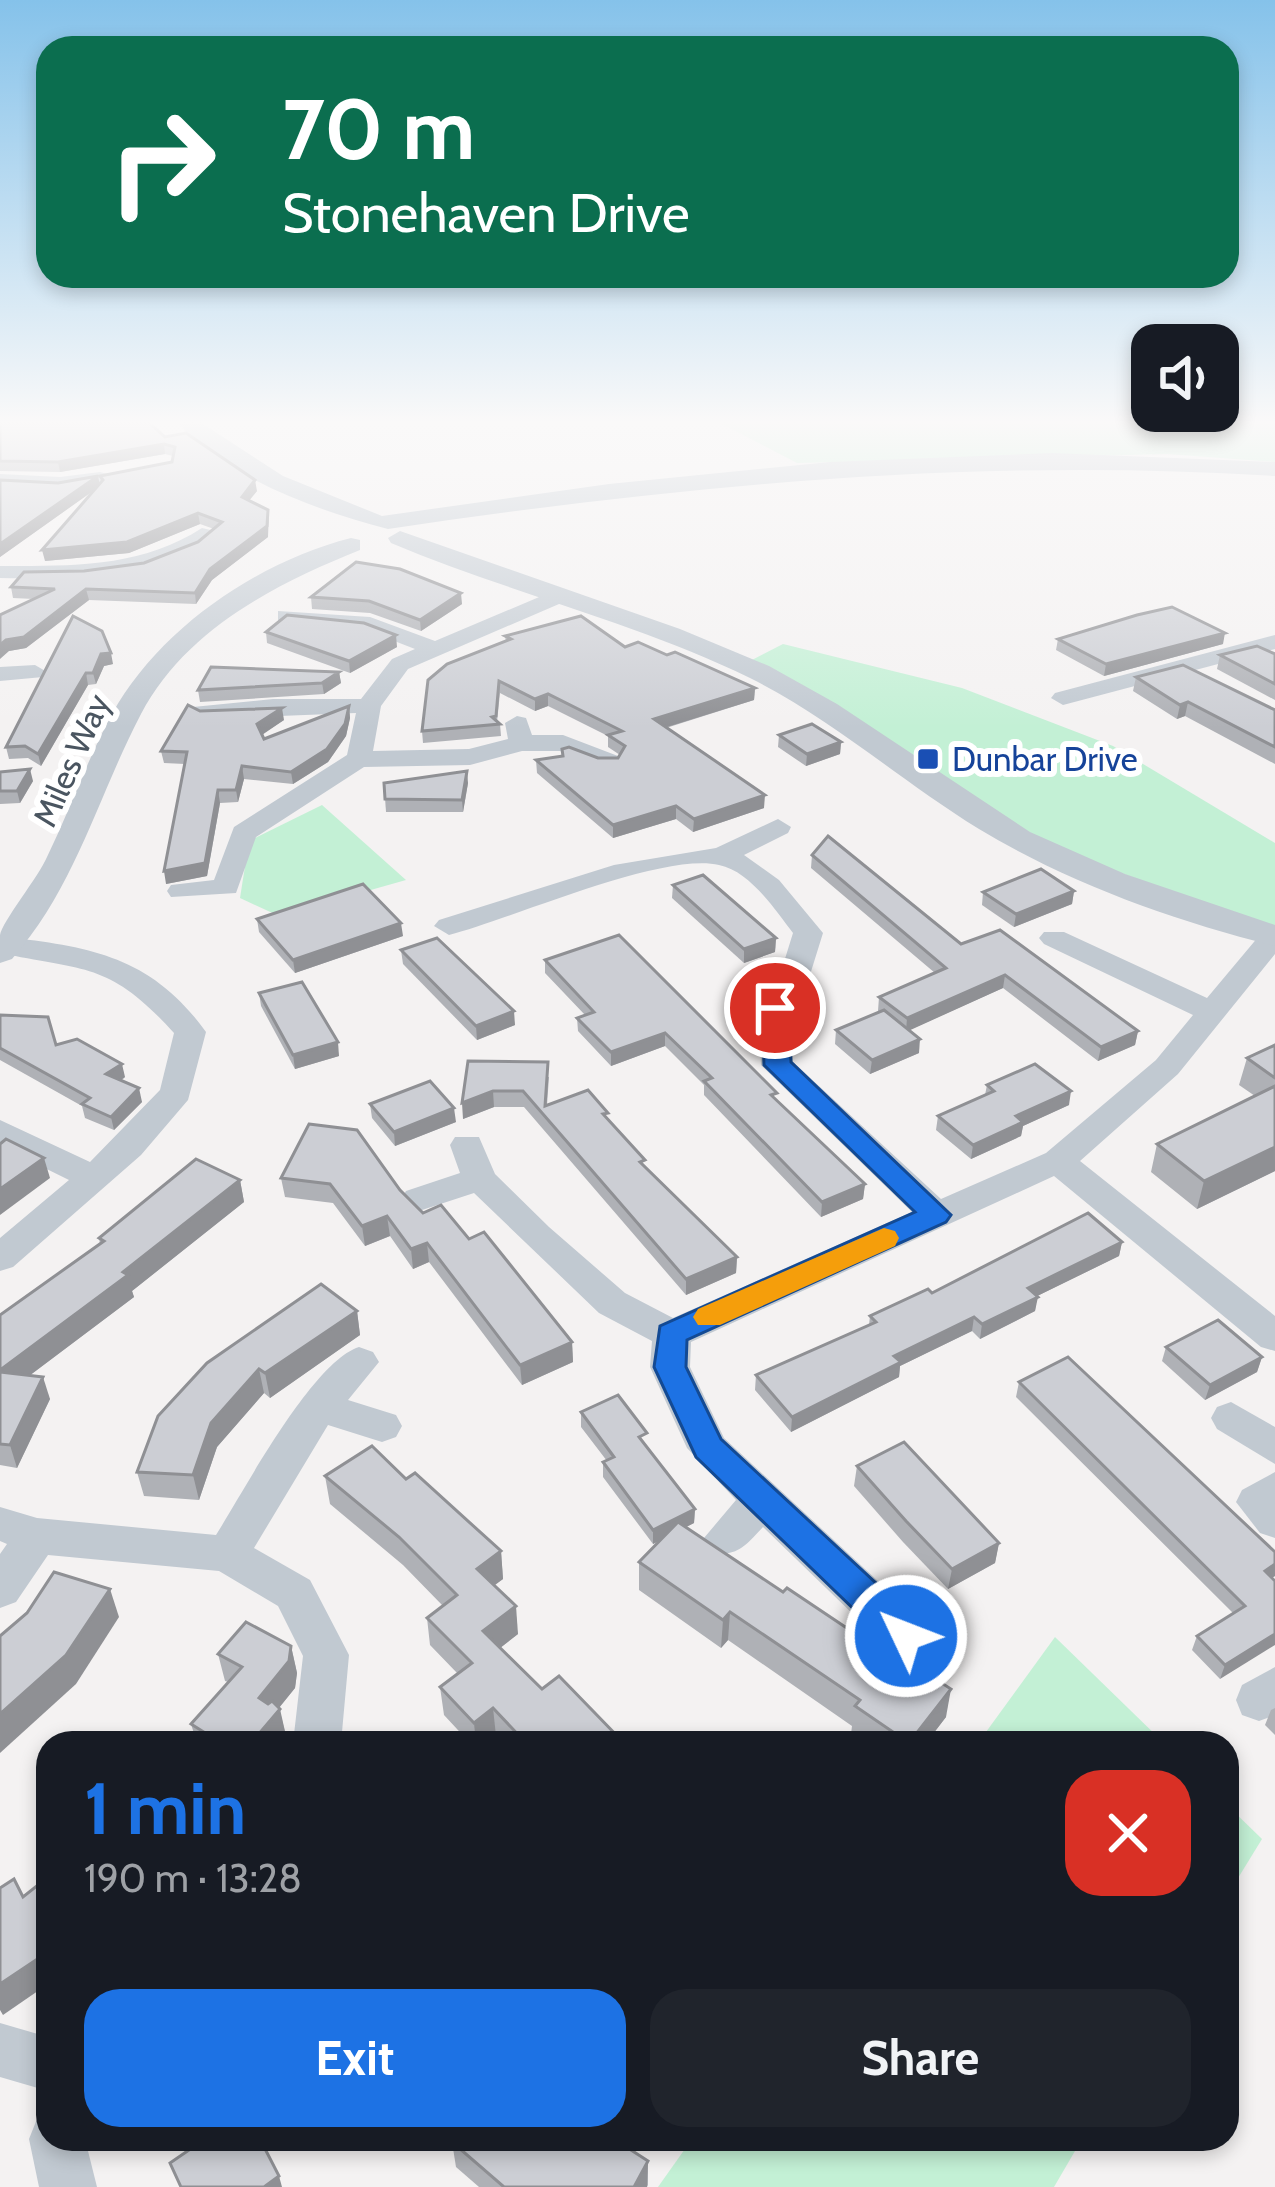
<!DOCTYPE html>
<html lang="en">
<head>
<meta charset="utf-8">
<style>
  body { margin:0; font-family:Cabin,sans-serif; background:#20242c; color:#f1f3f6; height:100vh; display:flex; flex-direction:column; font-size:45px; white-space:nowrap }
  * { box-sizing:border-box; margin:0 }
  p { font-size:39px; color:#9ea1a6 }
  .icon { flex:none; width:66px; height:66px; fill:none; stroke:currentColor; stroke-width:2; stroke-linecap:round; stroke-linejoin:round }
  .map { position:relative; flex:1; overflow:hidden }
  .sheet { position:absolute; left:36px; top:1731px; width:1203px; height:420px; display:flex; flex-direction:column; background:#171b24; border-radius:36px; box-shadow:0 6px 18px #0003 }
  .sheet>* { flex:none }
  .hud { position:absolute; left:36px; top:36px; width:1203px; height:252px; border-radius:36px; box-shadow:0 6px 18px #0003; background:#0b6e4f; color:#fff; overflow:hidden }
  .fabs { position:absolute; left:1131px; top:324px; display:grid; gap:24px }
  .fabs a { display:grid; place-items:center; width:108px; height:108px; border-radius:24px; background:#171b24; box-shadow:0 6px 18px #0003; font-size:60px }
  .pin { position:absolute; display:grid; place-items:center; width:102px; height:102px; color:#fff; margin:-51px; border:6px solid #fff; border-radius:50%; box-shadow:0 3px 12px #0007 }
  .me { position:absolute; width:132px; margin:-66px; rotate:313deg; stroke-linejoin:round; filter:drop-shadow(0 0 9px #0008) }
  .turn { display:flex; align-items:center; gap:42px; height:252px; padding:0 48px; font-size:54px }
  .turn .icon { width:156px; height:156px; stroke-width:2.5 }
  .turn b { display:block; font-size:84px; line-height:102px }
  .round { display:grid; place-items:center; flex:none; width:126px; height:126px; border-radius:36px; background:#20242c }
  .overview { display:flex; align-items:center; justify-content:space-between; height:204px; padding:0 48px }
  h1 { font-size:72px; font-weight:700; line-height:90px; color:#1d72e4 }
  .action { display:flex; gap:24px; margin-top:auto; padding:24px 48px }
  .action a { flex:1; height:138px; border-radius:36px; background:#1d72e4; color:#fff; font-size:48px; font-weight:700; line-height:138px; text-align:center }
  .action a+a { background:#20242c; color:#f1f3f6 }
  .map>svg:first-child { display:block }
  .green { fill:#c3f0d5 }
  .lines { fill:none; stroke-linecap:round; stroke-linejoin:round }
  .minor { fill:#c1c9d1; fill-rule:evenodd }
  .tertiary { fill:#c1c9d1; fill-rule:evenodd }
  .wall { fill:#afb1b6 }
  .shaded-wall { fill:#8f9094 }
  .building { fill:#ccced4; stroke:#8f9094; stroke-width:3 }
  .route { fill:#1d72e4; stroke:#134a94; stroke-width:3 }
  .slow { fill:#f59e0b }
  .transit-dot { fill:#1a4fb4; stroke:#fff; stroke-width:4.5 }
  .labels { text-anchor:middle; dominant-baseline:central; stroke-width:12; stroke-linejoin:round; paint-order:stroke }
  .far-transit-label { font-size:33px; fill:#164399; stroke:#fff; text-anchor:start }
  .far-street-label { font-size:33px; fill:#4a5560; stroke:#fff }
</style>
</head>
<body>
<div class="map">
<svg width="1275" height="2187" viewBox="0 0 1275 2187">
  <rect width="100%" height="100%" fill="#f4f2f2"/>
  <g class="green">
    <path d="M718,422H1275V462L1167,454L797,463Z"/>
    <path d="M783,644L962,688L1113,746L1275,843V931L1055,848L750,661Z"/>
    <path d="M322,805L406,880L279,916L240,898L249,841Z"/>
    <path d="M1055,1637L1164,1743H978Z"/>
    <path d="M1227,1805L1262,1839L1227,1896Z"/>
    <path d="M692,2139H1082L1054,2187H658Z"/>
  </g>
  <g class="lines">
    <g class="minor">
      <path d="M100,472L107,474V482L60,489L0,486V474L60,477Z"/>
      <path d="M202,528L219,532C167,585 69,579 0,578V566C71,566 140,568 202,528Z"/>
      <path d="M558,589L566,591V601L408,669L381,706L373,751L469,749L508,739L505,723L517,716L526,718L532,735H563L618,756L622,761L618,766H600L560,751H522L470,765L364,767L256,837L236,893L171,897L167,891L171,885L214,880L234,827L347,755L356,713L202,719L190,712L193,707L273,699H361L392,659L415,649L366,630L278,621V611L370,617L435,641Z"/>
      <path d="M1275,635V649L1063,705L1051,698L1055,693Z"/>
      <path d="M35,665L47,672L43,677L0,681V667Z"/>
      <path d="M778,819L791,827L788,833L744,855L779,880L823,933L809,978L791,1008L793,1062L941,1199L1046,1153L1156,1060L1193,1015L1044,944L1039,938L1044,932H1064L1207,998L1264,930L1275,927V954L1178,1074L1080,1161L1275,1316V1351L1261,1347L1054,1176L691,1342L690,1367L724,1438L922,1622L929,1636L922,1650L906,1656L890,1650L763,1527C746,1545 736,1559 711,1551L704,1538L736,1500L687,1448L650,1367L652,1341L599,1313L474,1193L419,1211L406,1207L401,1199L406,1191L460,1173L450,1145L455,1137H479L495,1174L549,1227L625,1293L673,1318L912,1212L761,1065L759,1008L779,978L793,933C775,910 750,871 719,865C661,852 512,919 449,935L434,926L439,920L614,865L716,848Z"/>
      <path d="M6,937C92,947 152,957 206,1032L188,1100L141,1155L13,1267L0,1271V1238L69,1180L0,1146V1120L90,1162L160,1090L174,1033C110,962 86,971 0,953V939Z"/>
      <path d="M359,1347L373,1352L379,1362L348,1400L396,1415L402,1426L396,1437L382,1442L328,1425L254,1548L310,1580L349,1655L341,1743H293L303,1656L278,1606L219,1571L48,1555L16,1602L0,1608V1554L7,1544L0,1541V1507L37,1518L216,1535C244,1491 312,1362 359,1347Z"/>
      <path d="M1231,1402L1275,1427V1464L1217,1429L1211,1418L1217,1407Z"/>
      <path d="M1275,1472V1538L1260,1533L1236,1502L1242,1490Z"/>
      <path d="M1275,1667V1715L1259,1721L1242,1715L1236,1700L1242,1685Z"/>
      <path d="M0,2023L48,2037V2091L0,2077Z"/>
      <path d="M48,2114V2139H85L97,2187H39L29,2139L37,2119Z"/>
    </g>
    <g class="tertiary">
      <path d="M177,422H200L283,476L382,516L609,484L830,462L1052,453L1275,462V476C976,457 684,485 388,529C316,510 230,480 177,422Z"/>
      <path d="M400,531L680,629L769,666L837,704L1030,832L1125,874L1275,925V946C1174,921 1068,883 979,829C901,781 832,719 750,678C636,622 509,593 391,543L388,538Z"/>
      <path d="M351,538L360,540V550C275,584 185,630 141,714C97,798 76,886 12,959L0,963C0,954 0,943 0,935C2,922 39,876 47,857C70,810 87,760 112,714C159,629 257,562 351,538Z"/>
    </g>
  </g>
  <g class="wall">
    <path d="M0,422L165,437L257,491L249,500L269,520L268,537L212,580L196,604L89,600L26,648L9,651L34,599L13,598L11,587L84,571L144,563L198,542L214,529L200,524L129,553L45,561L94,490L0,557V480L58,483L98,476L99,484L101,482L100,476L172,462L173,456L165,454L60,472L0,471Z"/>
    <path d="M311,597L462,604L421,631L370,613L312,609Z"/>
    <path d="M73,616L113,664L104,666L96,684L88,685L41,766L28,758L9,759L6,747Z"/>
    <path d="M266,632L397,647L350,673L267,643Z"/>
    <path d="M505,636L625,647L667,655L755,688L754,700L666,728L764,808L693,832L676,819L613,838L537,773L536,760L618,758L620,755L608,747V736L548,706L535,711L500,693L497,722L500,724L501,736L423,743L422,731L506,642Z"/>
    <path d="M1058,639L1223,644L1104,676L1056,650Z"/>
    <path d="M1275,654V700L1217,669L1220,655Z"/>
    <path d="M339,672L341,683L324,694L200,702L198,690Z"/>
    <path d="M1136,677L1275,710V764L1185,716L1177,719L1133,691Z"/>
    <path d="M349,706L350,718L346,736L328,762L293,784L244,779L238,802L220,803L207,876L166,884L185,764L164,763L161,751L200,711L284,720L262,734L264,739Z"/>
    <path d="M779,735L841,742L840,754L806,766L778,747Z"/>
    <path d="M0,772L33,781L20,803L0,804Z"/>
    <path d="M384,783H468L463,812H386Z"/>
    <path d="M812,855L961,944L1138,1031L1135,1045L1098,1061L1003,988L909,1030L919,1053L870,1074L835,1044L836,1030L880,1012L878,1011L879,997L935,973L811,868Z"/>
    <path d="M673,885L776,938L775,952L744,963L672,898Z"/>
    <path d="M1074,891L1072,904L1014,927L982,905L983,892Z"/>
    <path d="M257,919L403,936L295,973L259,932Z"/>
    <path d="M401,950L515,1025L477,1040L403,964Z"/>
    <path d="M545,960L776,1100L865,1184L863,1199L821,1217L704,1095V1085L665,1046L611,1066L578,1031L577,1018L585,1015L545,973Z"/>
    <path d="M259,993L339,1056L295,1069L261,1006Z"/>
    <path d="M0,1015L56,1045L125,1077L121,1081L142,1102L114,1130L85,1118L82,1106L0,1060Z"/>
    <path d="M1275,1045V1171L1197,1209L1151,1172L1157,1144L1255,1096L1239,1085L1247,1058Z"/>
    <path d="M468,1061L549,1077L547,1105L608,1120L645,1166L737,1257L736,1273L686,1295L524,1107H494L463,1119Z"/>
    <path d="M987,1085L1069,1105L1023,1126L1021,1136L971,1159L936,1130L938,1116L985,1095Z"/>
    <path d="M370,1104L456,1122L395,1146L372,1118Z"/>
    <path d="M281,1178L400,1190L423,1213L469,1239L572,1342L573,1362L522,1385L429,1262L413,1269L390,1236L365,1246L333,1203L285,1197Z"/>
    <path d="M240,1180L244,1202L132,1291L134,1297L29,1376L50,1399L17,1468L0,1465V1315L100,1244L99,1238Z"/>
    <path d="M1122,1242L1119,1256L1037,1296L1035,1311L980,1339L972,1331L900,1366L899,1377L791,1432L755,1390L756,1375L869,1325L870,1316L932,1293Z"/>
    <path d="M357,1311L360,1335L270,1398L264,1393L217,1447L199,1500L144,1496L137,1472L158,1416Z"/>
    <path d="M1166,1347L1262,1357L1257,1372L1205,1400L1162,1361Z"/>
    <path d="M1019,1382L1275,1552V1576L1272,1578L1220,1679L1192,1650L1197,1636L1233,1613L1016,1397Z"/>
    <path d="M581,1412L647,1447L695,1509L694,1523L686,1527L946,1717L926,1743H864L851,1734L852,1726L728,1640L721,1648L639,1590V1562L659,1541L653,1544L603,1477V1462L607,1461L581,1427Z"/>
    <path d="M857,1466L999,1543L995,1563L948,1589L903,1542L854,1486Z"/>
    <path d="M325,1476L406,1479L501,1551L503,1579L494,1585L518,1634L500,1648L542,1689L624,1743H502L496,1736L486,1743H470L444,1715L440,1687L458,1674L430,1645L427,1618L443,1606L403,1565L330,1504Z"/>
    <path d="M291,1646L297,1673L295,1688L279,1708L286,1736L280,1743H197L191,1724L228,1682L225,1681L218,1654Z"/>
    <path d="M1275,1708V1735L1265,1725L1271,1710Z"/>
    <path d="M452,2142L648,2161V2185L647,2187H479L456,2167Z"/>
  </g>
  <g class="shaded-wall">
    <path d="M164,444L165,454L60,472L58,462Z"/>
    <path d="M98,476L100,486L0,557V544Z"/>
    <path d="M255,480L257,491L244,507L242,497Z"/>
    <path d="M268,510V537L212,580L196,604L195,593L210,569Z"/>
    <path d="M198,513L200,524L129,553L45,561L42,550Z"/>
    <path d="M86,589L89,600L26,648L9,651L0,659V645L6,640Z"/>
    <path d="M461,593L462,604L421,631L420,620Z"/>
    <path d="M1225,633L1223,644L1104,676L1106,664Z"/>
    <path d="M396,635L397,647L350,673L349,661Z"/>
    <path d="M111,653L113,664L104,666L96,684L93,673L101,654Z"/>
    <path d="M339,672L341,683L324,694L322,683Z"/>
    <path d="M86,673L88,685L41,766L38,754Z"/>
    <path d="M755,688L754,700L654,731V719Z"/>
    <path d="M548,694V706L535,711V699Z"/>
    <path d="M1188,702L1185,716L1177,719L1180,705Z"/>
    <path d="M349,706L350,718L346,736L328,762L293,784L291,772Z"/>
    <path d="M282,708L284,720L259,737L257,724Z"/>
    <path d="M841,742L840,754L806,766L807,754Z"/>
    <path d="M242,766L244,779L238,802L236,790Z"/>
    <path d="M30,769L33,781L20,803L17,791Z"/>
    <path d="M467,771L468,783L463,812L462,800Z"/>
    <path d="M218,790L220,803L207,876L166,884L164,871Z"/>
    <path d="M765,795L764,808L693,832L694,819Z"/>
    <path d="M676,806V819L613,838V825Z"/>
    <path d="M1074,891L1072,904L1014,927L1016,914Z"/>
    <path d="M401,923L403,936L295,973L293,960Z"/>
    <path d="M776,938L775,952L744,963V949Z"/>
    <path d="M1005,975L1003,988L906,1032L907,1018Z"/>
    <path d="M514,1011L515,1025L477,1040L476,1026Z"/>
    <path d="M1138,1031L1135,1045L1098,1061L1101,1047Z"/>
    <path d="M665,1033V1046L611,1066V1052Z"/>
    <path d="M920,1039L919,1053L870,1074L872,1060Z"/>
    <path d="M338,1042L339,1056L295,1069L293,1055Z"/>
    <path d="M122,1064L125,1077L109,1088L106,1074Z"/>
    <path d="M139,1088L142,1102L114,1130L111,1117Z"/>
    <path d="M493,1091L494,1107L463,1119L462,1103Z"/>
    <path d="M1071,1091L1069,1105L1023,1126L1021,1136L971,1159L973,1145L1016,1116Z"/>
    <path d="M454,1108L456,1122L395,1146L394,1132Z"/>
    <path d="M1275,1147V1171L1197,1209L1204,1181Z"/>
    <path d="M44,1158L50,1178L0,1215V1189Z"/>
    <path d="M240,1180L244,1202L132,1291L134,1297L5,1394L0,1380V1370Z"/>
    <path d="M865,1184L863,1199L821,1217L822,1202Z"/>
    <path d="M387,1216L390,1236L365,1246L362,1226Z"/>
    <path d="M1122,1242L1119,1256L1025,1302L1028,1288Z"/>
    <path d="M427,1243L429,1262L413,1269L411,1249Z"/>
    <path d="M737,1257L736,1273L686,1295V1279Z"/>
    <path d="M1038,1297L1035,1311L980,1339L982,1324Z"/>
    <path d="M357,1311L360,1335L270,1398L265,1373Z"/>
    <path d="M974,1317L972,1331L900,1366L899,1377L791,1432L792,1417L894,1356Z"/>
    <path d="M572,1342L573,1362L522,1385L520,1365Z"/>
    <path d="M1262,1357L1257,1372L1205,1400L1210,1385Z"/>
    <path d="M259,1369L264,1393L217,1447L199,1500L193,1475L211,1423Z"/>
    <path d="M43,1377L50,1399L17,1468L10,1445Z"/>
    <path d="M695,1509L694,1523L653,1544V1530Z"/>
    <path d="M999,1543L995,1563L948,1589L952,1569Z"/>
    <path d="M501,1551L503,1579L479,1597L477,1569Z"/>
    <path d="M1275,1564V1576L1259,1585L1265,1571Z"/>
    <path d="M110,1589L119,1617L76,1684L0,1753V1714Z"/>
    <path d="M516,1606L518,1634L486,1659L483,1631Z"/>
    <path d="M730,1612L728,1640L721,1648L723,1620Z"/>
    <path d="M1275,1634V1645L1220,1679L1225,1665Z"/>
    <path d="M291,1646L297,1673L295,1688L265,1725L259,1698Z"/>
    <path d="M951,1689L946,1717L926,1743H909Z"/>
    <path d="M493,1708L496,1736L486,1743H476L474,1723Z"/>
    <path d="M280,1709L286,1736L280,1743H251Z"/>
    <path d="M48,1952V1984L3,2015L0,2010V1984Z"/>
    <path d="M186,2139H198L190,2149Z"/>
    <path d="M648,2161L647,2187H634Z"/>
    <path d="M279,2176L282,2187H264Z"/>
  </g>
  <g class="building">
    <path d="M0,422H148L165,437L186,433L255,480L242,497L268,510L267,526L210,569L195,593L86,589L24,637L6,640L0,645V615L55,589L11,587L24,572L84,571L144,563L198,542L222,522L198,513L127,542L42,550L103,480L100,476L172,462L175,447L164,444L58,462L0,461Z"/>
    <path d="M98,476L0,544V480L58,483Z"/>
    <path d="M356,562L400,569L461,593L420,620L369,601L311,597Z"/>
    <path d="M1172,607L1225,633L1106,664L1058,639L1137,615Z"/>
    <path d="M287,615L364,623L396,635L349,661L266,632Z"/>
    <path d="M73,616L102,631L111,653L101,654L93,673H86L38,754L25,746L6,747Z"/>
    <path d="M581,616L625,647L638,642L667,655L675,652L755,688L654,719L765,795L694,819L676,806L613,825L536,760L563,756L562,749L569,747L598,758H618L625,746L608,735L622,731L548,694L535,699L499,681L496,716L492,717L500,724L422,731L428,680L447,664L511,639L505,636Z"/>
    <path d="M1257,646L1275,654V684L1220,655Z"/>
    <path d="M1183,665L1275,710V747L1188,702L1180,705L1136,677Z"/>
    <path d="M211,667L339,672L322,683L198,690Z"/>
    <path d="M188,705L200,711L282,708L257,724L264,739L349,706L345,724L327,749L291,772L242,766L236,790H218L205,863L164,871L187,752L161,751Z"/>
    <path d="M812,724L841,742L807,754L779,735Z"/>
    <path d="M30,769L17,791H0V772Z"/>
    <path d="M467,771L462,800L385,799L384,783Z"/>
    <path d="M828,836L961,944L1000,930L1138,1031L1101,1047L1005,975L907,1018L879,997L946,968L812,855Z"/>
    <path d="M1041,869L1074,891L1016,914L983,892Z"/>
    <path d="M703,875L776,938L744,949L673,885Z"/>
    <path d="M363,884L401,923L293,960L257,919Z"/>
    <path d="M619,935L777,1093L771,1095L865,1184L822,1202L704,1081L712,1078L665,1033L611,1052L577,1018L594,1012L545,960Z"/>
    <path d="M437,938L514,1011L476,1026L401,950Z"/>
    <path d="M302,982L338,1042L293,1055L259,993Z"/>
    <path d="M884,1010L920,1039L872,1060L836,1030Z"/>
    <path d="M0,1015L48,1017L56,1045L77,1039L122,1064L106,1074L139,1088L111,1117L82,1104L90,1098L0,1048Z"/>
    <path d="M1275,1045V1078L1247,1058Z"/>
    <path d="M468,1061L548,1062L545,1106L588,1090L608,1113L603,1114L645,1160L640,1162L737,1257L686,1279L523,1091H493L462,1103Z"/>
    <path d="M1035,1064L1071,1091L1016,1116L1023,1122L973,1145L938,1116L994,1091L987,1085Z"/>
    <path d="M430,1081L454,1108L394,1132L370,1104Z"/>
    <path d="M1275,1086V1147L1204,1181L1157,1144Z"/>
    <path d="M309,1124L357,1130L400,1190L423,1213L441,1205L469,1239L484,1232L572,1342L520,1365L427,1243L411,1249L387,1216L362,1226L330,1184L281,1178Z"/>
    <path d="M6,1139L44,1158L0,1189V1144Z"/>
    <path d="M196,1159L240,1180L123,1272L128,1275L0,1370V1315L104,1241L99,1238Z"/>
    <path d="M1088,1213L1122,1242L1028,1288L1038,1297L982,1324L974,1317L894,1356L901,1362L792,1417L756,1375L876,1322L870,1316L928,1289L932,1293Z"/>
    <path d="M321,1284L357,1311L265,1373L259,1369L211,1423L193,1475L137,1472L158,1416L207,1363Z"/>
    <path d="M1218,1320L1262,1357L1210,1385L1166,1347Z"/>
    <path d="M1068,1357L1275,1552V1564L1265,1571L1275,1581V1634L1225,1665L1197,1636L1245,1606L1019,1382Z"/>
    <path d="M0,1372L43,1377L10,1445L0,1444Z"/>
    <path d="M618,1395L647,1433L639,1437L695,1509L653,1530L603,1462L614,1457L581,1412Z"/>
    <path d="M904,1442L999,1543L952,1569L906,1521L857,1466Z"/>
    <path d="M372,1446L406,1479L415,1473L501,1551L477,1569L516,1606L483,1631L542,1689L559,1676L624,1743H526L493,1708L474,1723L440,1687L472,1663L427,1618L457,1595L399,1537L325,1476Z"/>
    <path d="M678,1522L783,1592L787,1588L893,1659L897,1654L951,1689L909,1743L855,1706L860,1700L730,1612L723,1620L639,1562Z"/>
    <path d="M54,1572L110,1589L66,1655L0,1714V1636L27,1613Z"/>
    <path d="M246,1622L291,1646L289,1661L259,1698L268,1704L272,1701L280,1709L251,1743H215L218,1741L191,1724L242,1667L218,1654Z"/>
    <path d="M48,1877V1952L0,1984V1888L14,1879L23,1897Z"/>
    <path d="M205,2139H260L279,2176L264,2187H181L170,2163Z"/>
    <path d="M454,2139H614L648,2161L634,2187H504L452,2142Z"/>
  </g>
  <linearGradient id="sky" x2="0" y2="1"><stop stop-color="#85c2ea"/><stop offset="0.58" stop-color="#faf9f9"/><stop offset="1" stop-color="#faf9f9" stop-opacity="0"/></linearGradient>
  <rect width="1275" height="728" fill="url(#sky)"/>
  <path class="route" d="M775,1001L788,1008L791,1062L951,1215L946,1222L687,1340L686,1367L721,1439L920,1624L925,1636L920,1647L906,1652L893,1647L696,1457L654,1367L660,1326L915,1212L764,1065L762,1008Z"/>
  <path class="slow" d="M884,1228L895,1231L899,1238L895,1246L720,1325H698L693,1317L698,1309Z"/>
  <rect class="transit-dot" x="916" y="747" width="24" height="24" rx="6"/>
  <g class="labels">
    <g class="far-transit-label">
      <text x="952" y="759">Dunbar Drive</text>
    </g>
    <g class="far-street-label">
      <text transform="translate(71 760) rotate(-66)">Miles Way</text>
    </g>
  </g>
</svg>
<div class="fabs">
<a><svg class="icon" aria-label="sound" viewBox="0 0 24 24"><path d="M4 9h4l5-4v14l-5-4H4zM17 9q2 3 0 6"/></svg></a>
</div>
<div class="pin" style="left:775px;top:1008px;background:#d93025"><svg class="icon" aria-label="arrive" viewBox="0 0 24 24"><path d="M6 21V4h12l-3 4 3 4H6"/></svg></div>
<svg class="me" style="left:906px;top:1636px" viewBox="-20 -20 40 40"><circle r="17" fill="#1d72e4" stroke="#fff" stroke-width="3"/><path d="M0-11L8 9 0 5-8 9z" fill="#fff"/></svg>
<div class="hud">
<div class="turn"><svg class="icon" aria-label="right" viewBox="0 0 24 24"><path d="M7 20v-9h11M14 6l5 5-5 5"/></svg><div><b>70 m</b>Stonehaven Drive</div></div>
</div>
<section class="sheet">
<div class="overview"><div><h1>1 min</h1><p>190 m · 13:28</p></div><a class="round" style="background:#d93025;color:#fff"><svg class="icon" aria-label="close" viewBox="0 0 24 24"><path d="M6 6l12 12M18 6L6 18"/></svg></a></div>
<div class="action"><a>Exit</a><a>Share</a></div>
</section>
</div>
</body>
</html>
